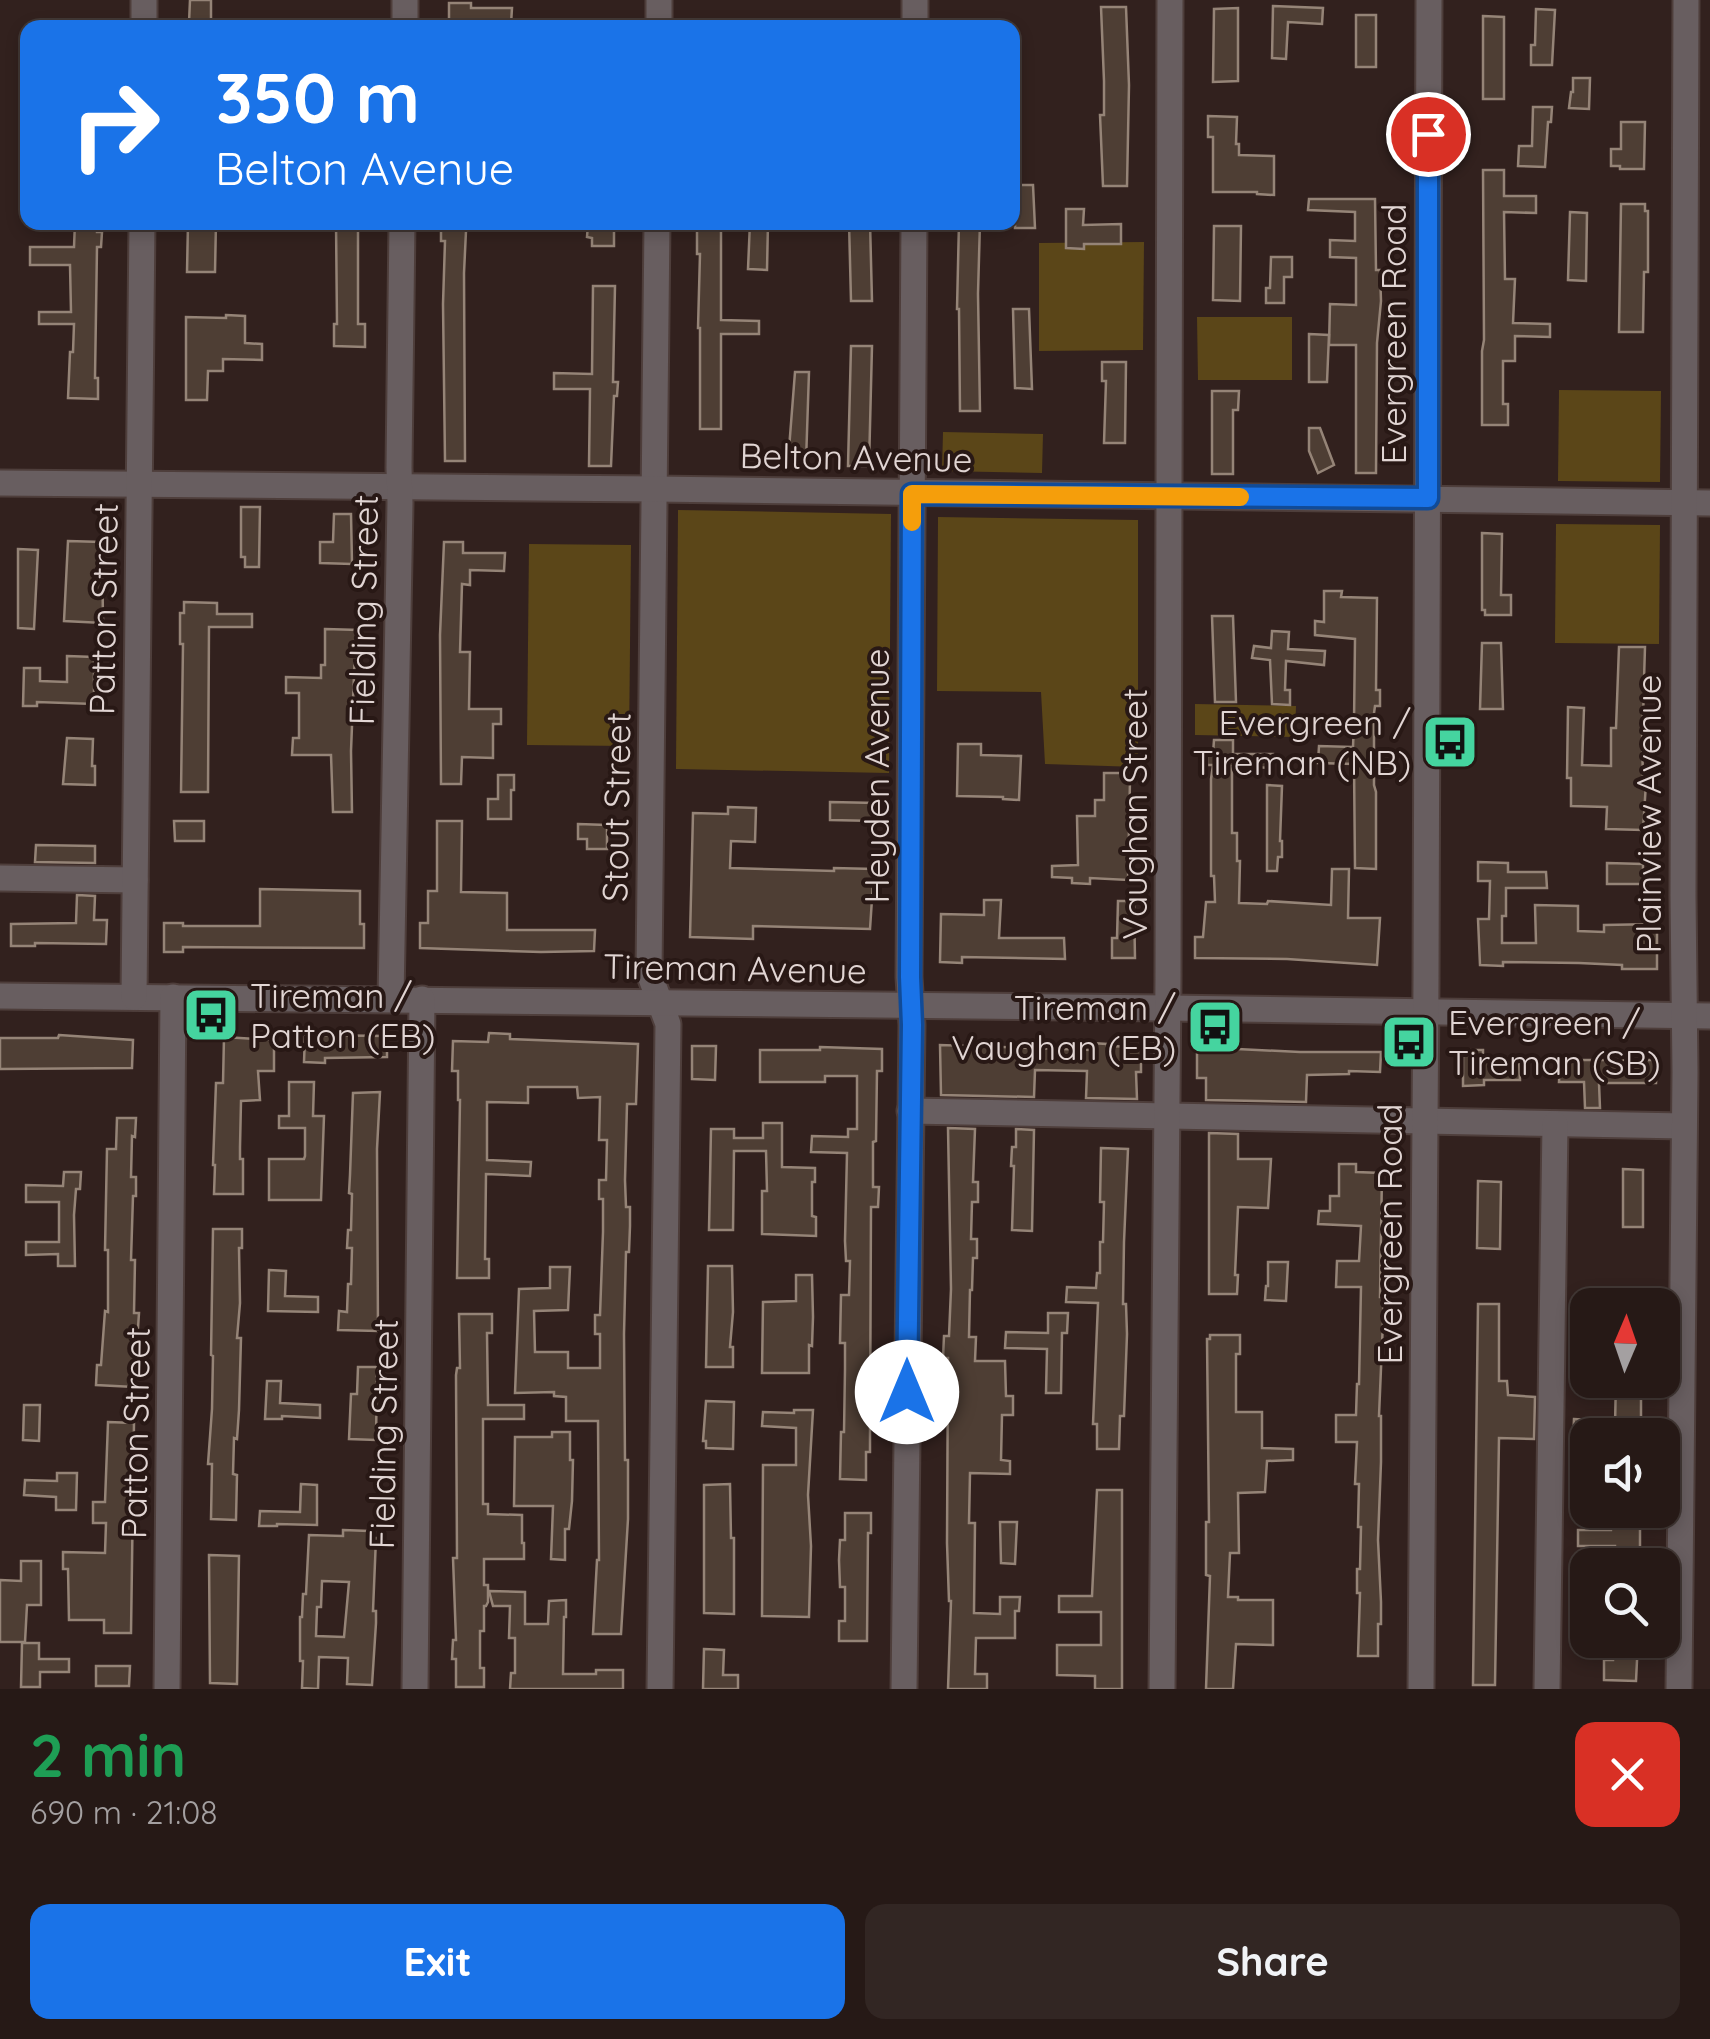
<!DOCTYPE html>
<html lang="en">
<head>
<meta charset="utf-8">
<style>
  body { margin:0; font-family:Quicksand,sans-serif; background:#322623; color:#f1f3f6; height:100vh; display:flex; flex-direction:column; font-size:38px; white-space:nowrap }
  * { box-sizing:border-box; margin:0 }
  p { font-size:32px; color:#a4a0a1 }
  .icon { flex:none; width:55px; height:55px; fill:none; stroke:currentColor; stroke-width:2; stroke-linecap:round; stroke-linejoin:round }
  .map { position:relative; height:1689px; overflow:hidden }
  .details { display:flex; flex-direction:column; background:#261916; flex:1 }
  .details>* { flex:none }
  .banner { position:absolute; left:20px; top:20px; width:1000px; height:210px; border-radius:20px; box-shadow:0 5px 15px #0003,0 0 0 2px #423835; background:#1a73e8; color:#fff; overflow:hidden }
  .needle { width:65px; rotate:2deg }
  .controls { position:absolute; left:1570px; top:1288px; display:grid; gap:20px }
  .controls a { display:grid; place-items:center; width:110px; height:110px; border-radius:20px; background:#261916; box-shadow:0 5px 15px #0003,0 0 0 2px #423835; font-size:50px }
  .pin { position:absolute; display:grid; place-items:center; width:85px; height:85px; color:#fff; margin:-42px; border:5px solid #fff; border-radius:50%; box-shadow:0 2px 10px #0007 }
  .me { position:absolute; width:110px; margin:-55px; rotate:0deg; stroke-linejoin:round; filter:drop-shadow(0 0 8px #0008) }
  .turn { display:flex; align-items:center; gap:35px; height:210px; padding:0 30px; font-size:45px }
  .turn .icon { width:130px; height:130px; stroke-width:2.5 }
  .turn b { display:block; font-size:70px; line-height:85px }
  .round { display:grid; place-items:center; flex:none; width:105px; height:105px; border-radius:20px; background:#322623 }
  .summary { display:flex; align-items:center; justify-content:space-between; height:170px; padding:0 30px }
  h1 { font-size:60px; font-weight:700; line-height:75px; color:#1e9e55 }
  .cta { display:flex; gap:20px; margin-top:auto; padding:20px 30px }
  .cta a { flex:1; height:115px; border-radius:20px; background:#1a73e8; color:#fff; font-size:40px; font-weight:700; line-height:115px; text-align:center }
  .cta a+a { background:#322623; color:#f1f3f6 }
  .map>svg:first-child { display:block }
  .green { fill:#5b4618 }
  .building { fill:#4e3e34; stroke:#958477; stroke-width:2.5; fill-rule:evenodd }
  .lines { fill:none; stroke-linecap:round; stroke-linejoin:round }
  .minor-casing { stroke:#4e3e3b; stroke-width:29 }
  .minor { stroke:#685e60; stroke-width:25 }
  .route-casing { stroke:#114b97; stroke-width:25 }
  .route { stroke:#1a73e8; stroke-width:18 }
  .slow { stroke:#f59e0b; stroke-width:18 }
  .labels { text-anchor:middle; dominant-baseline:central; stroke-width:8; stroke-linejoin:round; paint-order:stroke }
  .street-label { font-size:35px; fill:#e1d5d3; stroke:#281815 }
  .poi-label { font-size:35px; fill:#e1d5d3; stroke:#281815; text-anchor:end }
</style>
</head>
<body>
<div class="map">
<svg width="1710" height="1689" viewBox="0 0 1710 1689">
  <rect width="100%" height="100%" fill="#32211e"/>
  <g class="green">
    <path d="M1144,242L1143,350L1039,351V243Z"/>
    <path d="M1197,317H1292V380H1198Z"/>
    <path d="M1559,390L1661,391L1660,482L1558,481Z"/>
    <path d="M943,432L1043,434L1042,473L942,471Z"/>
    <path d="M678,510L891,514L889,773L676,769Z"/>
    <path d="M938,517L1138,520V767L1045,764L1041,692L937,691Z"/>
    <path d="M1556,524L1660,525L1659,644L1555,643Z"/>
    <path d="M529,544L631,545L629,746L527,745Z"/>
    <path d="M1195,704L1296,706L1295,737L1195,735Z"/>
  </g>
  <g class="building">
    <path d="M190,0H211V24L189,23Z"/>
    <path d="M449,3H471V8H512L511,24L449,25Z"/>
    <path d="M1273,6L1323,8L1322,24L1288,22L1286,59L1272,58Z"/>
    <path d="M1101,7H1126L1129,85L1127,186H1103L1100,115H1104V81Z"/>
    <path d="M1238,8V81L1213,82L1214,9Z"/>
    <path d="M1536,9L1555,10L1552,65H1531V45H1535Z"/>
    <rect x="1356" y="15" width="20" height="52"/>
    <path d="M1483,16L1504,17V99H1483Z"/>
    <path d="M1573,78H1590L1589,109L1569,108L1571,92H1573Z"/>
    <path d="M1533,107H1552L1551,122H1548L1545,167L1518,166L1519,146H1532Z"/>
    <path d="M1208,116L1237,117L1236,144H1239V155L1274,156V195L1257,194V192H1213V137H1208Z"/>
    <path d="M1621,122H1645L1644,169H1620V166H1611V149H1621Z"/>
    <path d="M1483,170H1504V196H1536V213L1504,212L1505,279H1515L1513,323L1550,324V337L1515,336V361H1503V404H1508V425H1482V351L1484,340Z"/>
    <path d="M1016,185H1033L1035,228H1015Z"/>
    <path d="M1309,199H1375L1376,270H1380L1381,301L1377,343L1376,473H1356V345H1329L1330,304L1356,305V258L1330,257V240L1355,241V212L1308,210Z"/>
    <path d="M1621,204H1645V211H1648V272H1644L1643,332H1619Z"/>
    <path d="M1066,209H1084L1083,225L1121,224V244H1084V249L1066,248Z"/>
    <path d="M1570,212L1587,213L1586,281L1568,280Z"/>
    <path d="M75,222H97V232H102L101,247H97L95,378H98V399L68,398L70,352H73L74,324H39V312H71L70,265H30V247H74Z"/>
    <path d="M216,222L215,272H187L188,223Z"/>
    <path d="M336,222H358V324H365V347L334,346V324H337Z"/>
    <path d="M445,222H465L466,231L464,273L465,461H445L443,304L445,241H441V227H444Z"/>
    <path d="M697,222H721V320L759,321V334H721V429H700V328H698L700,254H697Z"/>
    <path d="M750,222H768L767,270L748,269Z"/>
    <path d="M849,222H870L872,301H851Z"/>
    <path d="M959,222H980L978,294L980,411H960L959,309H957Z"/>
    <path d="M588,224H614V246H592V238L587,237Z"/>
    <path d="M1214,226H1241L1240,301L1213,300Z"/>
    <path d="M1271,257H1292V277H1284V303H1266V288H1270Z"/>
    <path d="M593,286H615L613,382H618L617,396H614L611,466H589L590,389H554V373L592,374Z"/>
    <path d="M1013,309H1029L1032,389L1015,388Z"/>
    <path d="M226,315L245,316V343L262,344V360L223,359V371H208L207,400H186V317L226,318Z"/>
    <path d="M1309,334L1329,335L1327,382H1309Z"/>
    <path d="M851,346H872L869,466H848Z"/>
    <path d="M1102,362H1126L1125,443H1104L1106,381H1102Z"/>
    <path d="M795,372H809L806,462H788Z"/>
    <path d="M1212,391H1239L1238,410H1233V474H1212Z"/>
    <path d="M1309,428H1320L1334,465L1318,473L1309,451Z"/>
    <path d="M241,507H260L259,567H245V557H241Z"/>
    <path d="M334,514H351L352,564L320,563V542H333Z"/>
    <path d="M1482,533L1502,534L1501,595H1511V615H1485V610H1482Z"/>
    <path d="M68,541L102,542L103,623L64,621Z"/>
    <path d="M444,542H463V553H505L504,571L470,570V585L462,584L460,652H470L469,709H501V724H493V758L462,757L461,784H441L440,635Z"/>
    <path d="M18,549L38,550L34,629L18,628Z"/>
    <path d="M1324,591H1342L1341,597L1377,598L1376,690H1380V706H1375L1374,713V785L1376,792V869L1355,868L1354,764L1318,763L1319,746L1353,747L1354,722L1355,639L1315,635V621L1324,622Z"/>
    <path d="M184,602L217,603V614H252V627H209L208,792H181L183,644H180V613H184Z"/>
    <path d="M1212,616H1233L1236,702H1215Z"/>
    <path d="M325,629L359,630V651H355L351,751L352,812H333L331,755H292L293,738H299V693H286V677L321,678V665H325Z"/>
    <path d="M1272,631L1289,632L1288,649L1325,651L1324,665L1286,661L1285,690H1290V705L1272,704L1270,660L1252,658L1254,646L1271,648Z"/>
    <path d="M1482,643H1501L1503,709H1480Z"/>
    <path d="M1619,647H1645L1644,680H1649L1648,696L1644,695L1642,729L1643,783H1646L1643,830L1606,829L1607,807L1571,806V778H1567L1568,707L1584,708L1582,765L1611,766V728H1616Z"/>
    <path d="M67,656L94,657V704L37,702V706H23L24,668H40V681L67,682Z"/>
    <path d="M67,738L93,739L92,766H95V785L63,784Z"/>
    <path d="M1214,740H1233V754H1273L1272,768L1232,766V833H1237V861H1240L1239,903L1267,904L1268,901L1331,905L1332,869H1349L1348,918H1380L1377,965L1287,959L1195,958V937H1203L1206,902H1215L1214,876H1211V779L1213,765H1207V754H1213Z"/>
    <path d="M958,744H981V755L1021,756L1019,800L1003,799V797L957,796Z"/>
    <path d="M1104,773H1127V779L1130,780L1128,880L1090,878V884L1072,883V878L1052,877V866L1078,865L1077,816H1095V800H1104Z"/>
    <path d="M498,775H514V790H511V819H488V799H498Z"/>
    <path d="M1267,785L1282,786L1280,841H1282V857H1278L1277,871H1267Z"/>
    <path d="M830,802L877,803V821L830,820Z"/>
    <path d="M728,807L756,808L755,842L731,841L730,868L834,871V868L874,869L870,929L753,926V939L690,937L693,813L728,814Z"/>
    <path d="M174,821H204V841H175Z"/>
    <path d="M437,821H462L461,892L507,893V930H595L594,951L541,952L420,948V923H428V891H437Z"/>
    <path d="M578,824L607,825V849H587V839H578Z"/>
    <path d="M36,845L95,846V863L35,862Z"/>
    <path d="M1478,862L1508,863V872H1546L1547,888H1506V916H1502V943H1536L1535,905L1578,906V931L1604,932V925L1657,924V969H1622V965L1579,963L1503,962V966L1480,965L1478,919H1489L1490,881H1478Z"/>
    <path d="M1607,863L1643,864V884H1607Z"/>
    <path d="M260,889L360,891V924H364V948L183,947V952H164V923H183V926H260Z"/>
    <path d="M77,895L95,896L94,920H107L106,944L35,943V946H11V924L76,923Z"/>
    <path d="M984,900H1001L999,938H1064L1065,959L962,957V963L940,962L941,914L984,915Z"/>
    <path d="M1118,901H1134L1135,958H1112V938H1117Z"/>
    <path d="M489,1033L510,1034V1039L638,1044L636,1104H627L625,1180L626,1207H630V1226L629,1252H626L624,1334L625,1460H628V1519L621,1634H593L597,1560H599L598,1421H566V1397L554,1396V1392L515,1393L519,1289L550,1288V1267H570L568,1310L534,1311L535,1352H568V1368H600V1334H595V1315H600L603,1232V1199H599V1180H606L607,1140H599L600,1097L578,1098L577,1087H528V1103L487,1102V1160L531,1162L530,1176L486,1174L485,1259H489V1278H457L460,1100H458V1071H452L453,1041L488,1042Z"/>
    <path d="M59,1035L133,1040L132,1068L0,1069V1038H58Z"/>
    <path d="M305,1035L387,1036V1057L325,1058V1063L304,1062Z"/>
    <path d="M224,1037L274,1040V1071H258L260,1100L241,1101L240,1147V1159H243V1194H214L215,1165H213L216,1083H223Z"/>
    <path d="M1091,1043L1107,1044V1046L1141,1047V1072H1136L1137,1099L1086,1098L1087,1071L1035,1070L1034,1097L941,1095L940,1045L1091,1050Z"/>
    <path d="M692,1046H716L715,1080L692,1079Z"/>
    <path d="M820,1047L882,1049V1071H877L876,1141L873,1142V1187H879L878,1207H871L870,1432V1452H866V1480L840,1479L841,1432H844L845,1369V1343H840L841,1295H849L850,1261H846L845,1241L847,1153L811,1152L812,1136L848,1137V1129H857V1076H825V1082H760V1050H820Z"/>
    <path d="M1197,1047L1300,1052H1381L1380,1072L1349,1071V1074L1307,1075L1306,1102L1206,1100V1078H1197Z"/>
    <path d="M1463,1050H1483V1058H1519L1520,1080H1484V1085L1463,1086Z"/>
    <path d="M1560,1060H1657L1656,1083H1599L1600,1108H1585L1584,1082H1559Z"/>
    <path d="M289,1082H314L313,1116H324L321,1200H269V1159H304L305,1156V1128H279V1116H289Z"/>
    <path d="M380,1092L377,1149L378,1331L338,1330L339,1311L347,1312L348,1284H351L352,1248H347L348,1230H351L352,1194L349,1193L350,1175L353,1093Z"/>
    <path d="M117,1118H136L135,1137L132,1136L131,1177H136V1196H133L131,1260H135L134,1313H139L134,1387L96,1385L97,1365H101L105,1311L108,1312V1250H105L107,1149H116Z"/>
    <path d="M763,1123H782V1167L815,1168V1182H812V1216L816,1217V1236L762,1234V1191H767L766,1151H734L733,1230H709L711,1129H734V1138H763Z"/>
    <path d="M948,1128L975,1129L973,1182H978V1202H972L971,1239H977V1258H973L972,1290H970L969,1337H976L975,1361H1005L1006,1396H1013V1415H1002L1001,1460L1010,1461V1474L970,1473L969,1523H975L974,1613L1000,1614V1597H1020L1019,1611H1015V1638H976L975,1674H987V1689H948L951,1601H949L947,1543L948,1358H943L944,1336H949L951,1289Z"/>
    <path d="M1016,1129L1034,1130L1032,1231L1012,1230L1014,1166H1011L1012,1147H1016Z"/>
    <path d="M1209,1133L1238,1134V1159H1271L1268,1208L1238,1207L1235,1275H1238L1237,1294H1209Z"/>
    <path d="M1101,1148L1128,1149L1124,1242L1123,1304H1126L1127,1334L1124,1416H1120L1119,1449H1097V1424H1093L1098,1303L1066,1302L1067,1287L1096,1288L1097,1273H1100V1242H1103L1104,1202H1100Z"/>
    <path d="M1339,1164H1356V1172L1382,1173L1380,1297H1384L1379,1416H1381V1462L1378,1540L1381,1602V1624H1378V1656H1358L1360,1593H1357V1569H1360L1361,1527H1358L1359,1484H1355L1357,1442H1336V1415H1356L1357,1384H1359L1361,1287H1336L1337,1261H1359L1361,1226L1318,1224L1319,1211H1330V1196H1339Z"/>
    <path d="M1623,1169L1643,1170V1227H1623Z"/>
    <path d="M64,1172H81L80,1189H76L74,1215L75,1266H58V1254L26,1255V1242H59V1202H26V1185L63,1186Z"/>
    <path d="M1478,1181L1501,1182L1500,1249L1477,1248Z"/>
    <path d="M213,1229H242V1248H239L240,1303L237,1338H241L239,1410L237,1439L234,1438L233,1474L237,1475L236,1520L211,1519L212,1464H208L212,1409L213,1356L211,1355Z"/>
    <path d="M1268,1262H1288L1286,1301L1265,1300L1266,1286H1268Z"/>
    <path d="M708,1266H732L733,1312L730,1347H733V1367H706Z"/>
    <path d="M269,1270L286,1271L285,1296L318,1297V1312L268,1311Z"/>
    <path d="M796,1275H812L813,1317L812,1346L809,1345V1373H762L763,1302L796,1301Z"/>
    <path d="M1478,1304H1499V1381H1507L1508,1395L1535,1397L1534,1439L1499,1438L1495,1685H1473Z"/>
    <path d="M1048,1313H1068L1067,1333H1062L1061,1393H1046L1047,1349L1005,1348L1006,1332L1048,1333Z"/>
    <path d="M459,1314H492V1333H487L488,1405H524V1419H483V1504H488V1514L522,1515V1543H524V1559H484V1585H488V1602L486,1606H484V1631H480V1668H484V1687H456V1659H452L453,1640H456L453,1558H457L456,1375L457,1368H460Z"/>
    <path d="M1210,1335H1240V1354H1236V1412H1262V1448L1293,1449V1460L1267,1461L1265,1492L1238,1493L1239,1553H1230L1228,1597H1238V1600H1273V1645L1236,1644L1233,1689H1206L1210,1576L1206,1575V1522H1209L1207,1339H1210Z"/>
    <path d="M358,1367H377L376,1440L349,1439L351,1394H357Z"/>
    <path d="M1616,1380H1641V1426L1615,1425Z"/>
    <path d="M267,1381H281L280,1403L320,1405V1418L282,1416V1419H265Z"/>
    <path d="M706,1401L734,1402L733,1449L706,1448V1441H703Z"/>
    <path d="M24,1405H40L39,1441L23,1440Z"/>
    <path d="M794,1410H813L808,1495L811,1546L809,1617L762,1616L763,1465H796V1428L762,1426L763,1412L794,1413Z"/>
    <path d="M1574,1419L1588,1420V1465L1572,1464Z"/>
    <path d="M108,1422L134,1423L131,1633H104V1620H69L68,1569H63V1552L105,1553L106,1523H93V1502H105Z"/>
    <path d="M552,1432H570V1460H573L572,1501L569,1529H565V1560L551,1559L553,1506H514L515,1437H552Z"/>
    <path d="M57,1473H77L76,1510H56V1497L24,1495L25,1480L57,1481Z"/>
    <path d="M301,1484L317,1485V1525L277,1524V1526H259L260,1511L300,1512Z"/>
    <path d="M730,1484L731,1538H734V1614L704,1613V1485Z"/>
    <path d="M1097,1490H1122V1689H1095V1676L1057,1675V1645H1101V1612H1059V1596H1092Z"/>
    <path d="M1612,1510H1640V1565H1615V1546H1578V1530H1611Z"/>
    <path d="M845,1513H871V1533H868L867,1641H839V1621H845V1587H840L839,1560L840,1540H845Z"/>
    <path d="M1000,1522H1017L1015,1564L1001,1563Z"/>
    <path d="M343,1530L369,1531V1534H373V1538H376L373,1611H376V1623L372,1685L347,1684L348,1658L319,1657L318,1689L302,1688L303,1661H300V1617H302L303,1594H306L309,1535L343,1536ZM322,1581L349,1582L344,1637L316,1636L317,1607H321Z"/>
    <path d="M209,1555L239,1556L237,1684L210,1683Z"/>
    <path d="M21,1561H41V1605H27L25,1642H0V1580L21,1581Z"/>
    <path d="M489,1591L525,1592V1624H548L549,1601L566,1600V1617H564L563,1674H596V1670H623V1689H510L511,1673H515V1638H509L510,1606H493Z"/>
    <path d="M1613,1640H1638L1636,1681L1604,1680V1660H1613Z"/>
    <path d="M22,1643H39V1659H69V1672H40V1687H21Z"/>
    <path d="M704,1649L724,1650L723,1675H738V1689H703Z"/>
    <path d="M96,1666H130L129,1686H96Z"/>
  </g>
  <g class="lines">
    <g class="minor-casing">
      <g id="minor">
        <path d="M144,28V0"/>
        <path d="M405,28V0"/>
        <path d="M659,28V0"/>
        <path d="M915,28V0"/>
        <path d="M657,222L649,973L668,1024L660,1689"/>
        <path d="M0,483L656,489L1710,503"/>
        <path d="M0,878L135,880"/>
        <path d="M0,996L1168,1008L1710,1016"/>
        <path d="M134,997L142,222"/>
        <path d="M391,999L400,503L399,468L402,222"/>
        <path d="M910,1111L1684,1126"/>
        <path d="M167,1689L173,997"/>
        <path d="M415,1689L422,999"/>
        <path d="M904,1689L912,1025L909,977L914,222"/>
        <path d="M1162,1689L1168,979L1170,0"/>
        <path d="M1421,1689L1426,982L1429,0"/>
        <path d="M1547,1689L1555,1124"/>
        <path d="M1679,1689L1685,1072L1683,896L1686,0"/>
      </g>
    </g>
    <use href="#minor" class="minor"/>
  </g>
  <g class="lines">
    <g class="route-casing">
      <path id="route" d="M907,1392L912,1025L910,977L912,494L1428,498V134"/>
    </g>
    <use href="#route" class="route"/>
    <path class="slow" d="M912,522V494L1240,497"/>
  </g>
  <defs>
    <g id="bus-square" transform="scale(2.875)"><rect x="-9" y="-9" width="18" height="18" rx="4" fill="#45d49f" stroke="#281815"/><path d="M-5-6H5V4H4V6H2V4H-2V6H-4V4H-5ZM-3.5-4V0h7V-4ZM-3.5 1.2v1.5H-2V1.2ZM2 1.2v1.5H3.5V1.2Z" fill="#111"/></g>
  </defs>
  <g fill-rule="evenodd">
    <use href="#bus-square" x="1450" y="742"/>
    <use href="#bus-square" x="211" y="1015"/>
    <use href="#bus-square" x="1215" y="1027"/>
    <use href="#bus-square" x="1409" y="1042"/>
  </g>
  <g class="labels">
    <g class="street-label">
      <text transform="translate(1393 334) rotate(-90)">Evergreen Road</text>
      <text transform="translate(856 457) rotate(1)">Belton Avenue</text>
      <text transform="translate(103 609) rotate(-89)">Patton Street</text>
      <text transform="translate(363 610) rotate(-89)">Fielding Street</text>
      <text transform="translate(876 776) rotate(-90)">Heyden Avenue</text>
      <text transform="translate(616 807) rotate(-89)">Stout Street</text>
      <text transform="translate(1134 814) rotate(-90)">Vaughan Street</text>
      <text transform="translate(1648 814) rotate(-90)">Plainview Avenue</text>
      <text transform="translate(735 968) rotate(1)">Tireman Avenue</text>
      <text transform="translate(1389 1234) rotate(-90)">Evergreen Road</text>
      <text transform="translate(135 1433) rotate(-89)">Patton Street</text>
      <text transform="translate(383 1434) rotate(-89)">Fielding Street</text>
    </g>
    <g class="poi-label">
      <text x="1411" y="722">Evergreen /<tspan x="1411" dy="40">Tireman (NB)</tspan></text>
      <text x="250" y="995" text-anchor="start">Tireman /<tspan x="250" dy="40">Patton (EB)</tspan></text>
      <text x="1176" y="1007">Tireman /<tspan x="1176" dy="40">Vaughan (EB)</tspan></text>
      <text x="1448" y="1022" text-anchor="start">Evergreen /<tspan x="1448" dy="40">Tireman (SB)</tspan></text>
    </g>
  </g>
</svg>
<div class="controls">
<a><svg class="needle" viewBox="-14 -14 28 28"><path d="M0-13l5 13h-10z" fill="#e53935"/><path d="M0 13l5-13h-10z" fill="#a4a0a1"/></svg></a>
<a><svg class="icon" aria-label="sound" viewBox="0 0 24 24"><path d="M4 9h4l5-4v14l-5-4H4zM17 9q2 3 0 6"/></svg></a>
<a><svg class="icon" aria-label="search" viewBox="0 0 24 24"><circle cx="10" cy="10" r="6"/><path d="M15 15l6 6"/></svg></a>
</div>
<div class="pin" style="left:1428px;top:134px;background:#d93025"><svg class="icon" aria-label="arrive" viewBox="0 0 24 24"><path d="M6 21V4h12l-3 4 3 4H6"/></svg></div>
<svg class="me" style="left:907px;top:1392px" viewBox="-20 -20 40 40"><circle r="19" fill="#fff"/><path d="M0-13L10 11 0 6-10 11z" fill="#1a73e8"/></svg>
<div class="banner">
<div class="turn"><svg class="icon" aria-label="right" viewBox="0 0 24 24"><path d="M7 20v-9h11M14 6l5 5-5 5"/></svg><div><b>350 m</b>Belton Avenue</div></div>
</div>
</div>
<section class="details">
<div class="summary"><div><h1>2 min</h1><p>690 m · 21:08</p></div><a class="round" style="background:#d93025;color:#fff"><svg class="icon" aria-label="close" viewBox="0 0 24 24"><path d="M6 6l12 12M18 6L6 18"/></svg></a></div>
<div class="cta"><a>Exit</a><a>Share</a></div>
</section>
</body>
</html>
